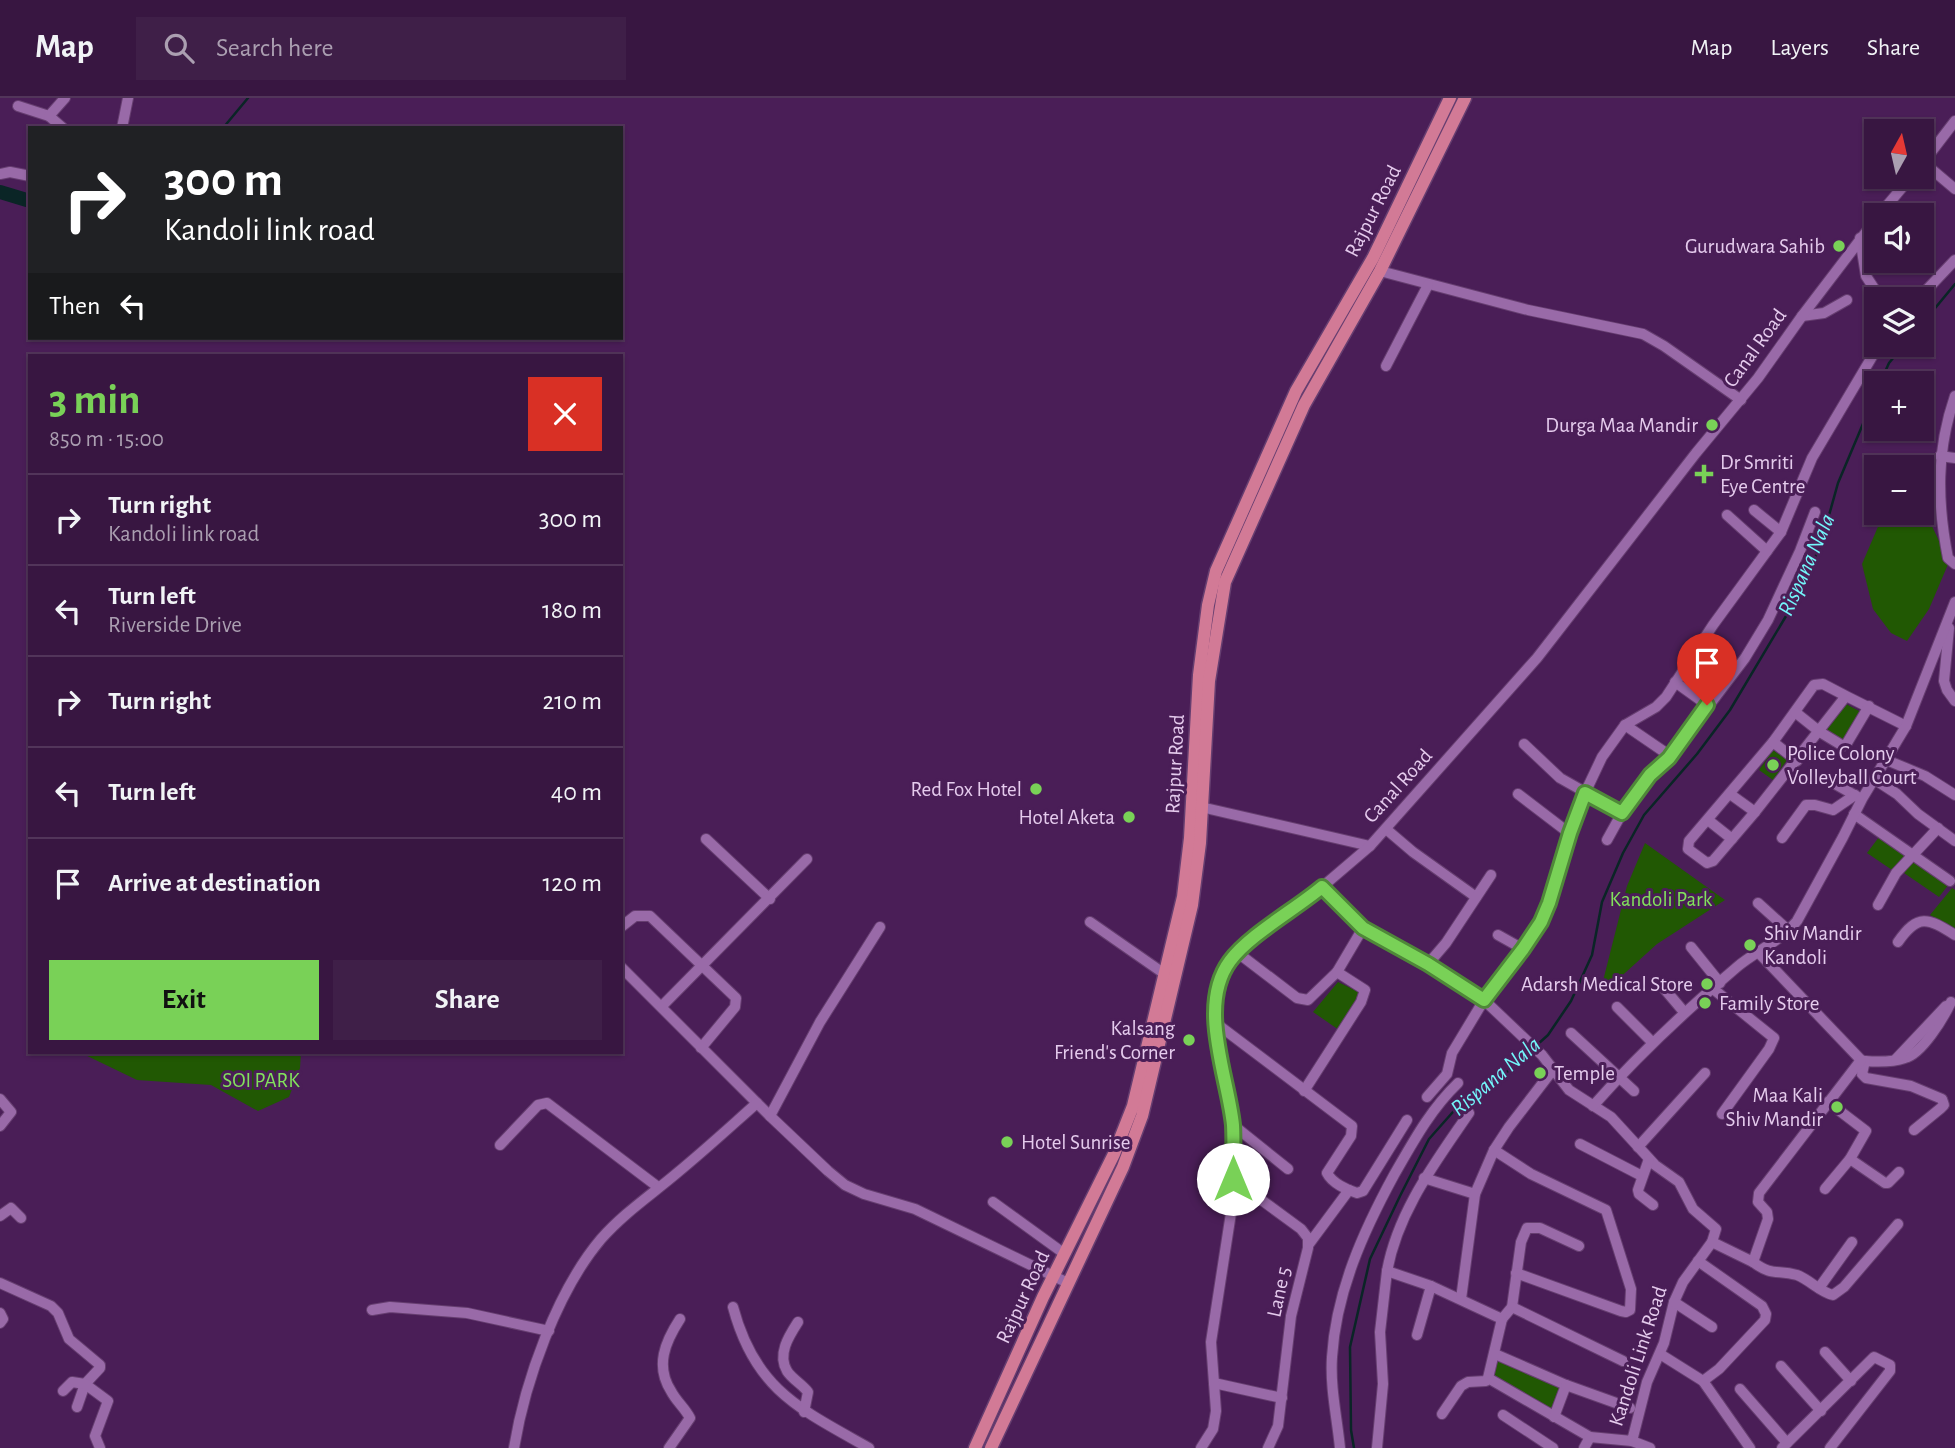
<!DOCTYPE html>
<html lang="en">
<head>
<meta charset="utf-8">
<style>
  body { margin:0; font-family:"Alegreya Sans",sans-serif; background:#3f1f48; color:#f1f3f6; height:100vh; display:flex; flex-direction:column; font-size:26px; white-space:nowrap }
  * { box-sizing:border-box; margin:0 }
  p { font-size:23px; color:#ab9fb1 }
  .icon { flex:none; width:38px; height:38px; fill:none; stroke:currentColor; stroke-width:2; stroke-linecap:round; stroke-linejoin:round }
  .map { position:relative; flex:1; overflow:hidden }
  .panel { position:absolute; left:28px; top:256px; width:595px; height:700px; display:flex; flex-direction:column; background:#381641; border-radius:0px; box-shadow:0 2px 5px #0004,0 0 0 2px #52355a }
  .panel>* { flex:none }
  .top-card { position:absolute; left:28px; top:28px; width:595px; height:214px; border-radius:0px; box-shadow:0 2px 5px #0004,0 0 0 2px #52355a; background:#202124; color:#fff; overflow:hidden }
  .needle { width:46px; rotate:8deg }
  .buttons { position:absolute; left:1864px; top:21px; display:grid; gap:14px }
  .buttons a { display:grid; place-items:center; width:70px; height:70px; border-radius:0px; background:#381641; box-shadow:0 2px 5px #0004,0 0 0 2px #52355a; font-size:35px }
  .pin { position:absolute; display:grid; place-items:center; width:60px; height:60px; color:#fff; margin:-72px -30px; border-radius:50% 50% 50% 0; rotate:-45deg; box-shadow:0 0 7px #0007 }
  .pin .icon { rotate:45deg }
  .me { position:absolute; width:77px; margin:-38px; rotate:0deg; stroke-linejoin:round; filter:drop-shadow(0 0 5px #0008) }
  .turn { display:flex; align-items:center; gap:24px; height:147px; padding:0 21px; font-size:32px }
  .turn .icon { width:91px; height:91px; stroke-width:2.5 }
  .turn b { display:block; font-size:49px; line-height:60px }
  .then { display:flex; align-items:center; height:66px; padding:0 21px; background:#0003; gap:14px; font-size:26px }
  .round { display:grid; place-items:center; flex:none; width:74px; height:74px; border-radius:0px; background:#3f1f48 }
  .overview { display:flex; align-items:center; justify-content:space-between; height:119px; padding:0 21px }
  h1 { font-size:42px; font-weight:700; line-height:52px; color:#79d157 }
  .action { display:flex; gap:14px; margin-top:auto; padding:14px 21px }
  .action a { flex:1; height:80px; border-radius:0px; background:#79d157; color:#111; font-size:28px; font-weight:700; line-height:80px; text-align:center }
  .action a+a { background:#3f1f48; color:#f1f3f6 }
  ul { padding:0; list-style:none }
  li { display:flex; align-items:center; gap:21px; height:91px; padding:0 21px; border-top:2px solid #52355a }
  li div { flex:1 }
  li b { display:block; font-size:26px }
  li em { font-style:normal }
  header { display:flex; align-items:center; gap:42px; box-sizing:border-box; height:98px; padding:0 35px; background:#381641; border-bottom:2px solid #52355a }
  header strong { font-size:33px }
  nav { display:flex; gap:38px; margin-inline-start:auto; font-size:24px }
  .search { width:490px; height:63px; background:#3f1f48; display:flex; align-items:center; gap:18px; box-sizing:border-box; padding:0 24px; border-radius:0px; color:#ab9fb1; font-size:26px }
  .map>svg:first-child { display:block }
  .green { fill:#215803 }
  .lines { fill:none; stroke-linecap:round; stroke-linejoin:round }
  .stream { stroke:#0a2526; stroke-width:2.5 }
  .river { stroke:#0a2526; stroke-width:14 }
  .minor-casing { stroke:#663e70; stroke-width:12 }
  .major-casing { stroke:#663e70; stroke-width:15 }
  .minor { stroke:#996aa8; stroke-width:10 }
  .major { stroke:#d27a96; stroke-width:12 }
  .route-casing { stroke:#4f8839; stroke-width:18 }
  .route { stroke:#79d157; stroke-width:12 }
  .poi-dot { fill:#79d157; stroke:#4a1e57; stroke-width:2.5 }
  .labels { text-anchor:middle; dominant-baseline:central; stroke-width:6; stroke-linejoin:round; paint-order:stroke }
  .street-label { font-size:21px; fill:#e5cbed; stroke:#4a1e57 }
  .poi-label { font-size:21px; fill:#e5cbed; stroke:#4a1e57; text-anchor:end }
  .park-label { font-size:21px; fill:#82e25c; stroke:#4a1e57 }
  .water-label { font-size:23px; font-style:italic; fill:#73f6fa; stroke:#4a1e57 }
</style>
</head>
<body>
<header>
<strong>Map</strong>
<div class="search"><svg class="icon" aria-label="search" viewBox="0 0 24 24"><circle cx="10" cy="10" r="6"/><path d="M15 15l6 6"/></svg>Search here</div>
<nav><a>Map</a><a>Layers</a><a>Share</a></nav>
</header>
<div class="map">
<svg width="1955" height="1350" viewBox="0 0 1955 1350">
  <rect width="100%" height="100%" fill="#4a1e57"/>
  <g class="green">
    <path d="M1902,420L1931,426L1949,464L1929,511L1907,543L1891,535L1873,511L1862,466L1880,424Z"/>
    <path d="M1846,606L1861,614L1845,646L1825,633Z"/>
    <path d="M1773,652L1787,662L1773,682L1759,672Z"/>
    <path d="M1879,739L1906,757L1895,774L1867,755Z"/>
    <path d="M1645,745L1725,802L1657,846L1615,884L1603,883L1627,788Z"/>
    <path d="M1913,761L1949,786L1939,799L1904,775Z"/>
    <path d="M1952,790L1955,792V832L1930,817Z"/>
    <path d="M1338,884L1361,895L1339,932L1313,914Z"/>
    <path d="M79,954H301L300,970L289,999L258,1013L211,987L137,982Z"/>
    <path d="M1498,1262L1561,1289L1552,1314L1494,1278Z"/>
  </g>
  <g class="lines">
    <g class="stream">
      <path d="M223,30L248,0"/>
      <path d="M1922,226L1955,186"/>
      <path d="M1880,285L1889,265L1904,247"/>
      <path d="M1354,1350L1351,1332L1350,1249L1370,1161L1400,1098L1429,1041L1460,1006L1498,982L1548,937L1571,903L1592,857L1602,804L1623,755L1644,717L1697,656L1730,612L1798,498L1821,446L1838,385L1876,295"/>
    </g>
    <path class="river" d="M0,94L30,103"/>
    <g class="minor-casing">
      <g id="minor">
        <path d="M18,8L49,18L63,30"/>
        <path d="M49,18L65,0"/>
        <path d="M122,30L128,0"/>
        <path d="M1923,64L1955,91"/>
        <path d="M1922,66L1955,23"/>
        <path d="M0,76L10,74L30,78"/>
        <path d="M1879,117L1911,79"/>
        <path d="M1860,140L1866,178L1881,201"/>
        <path d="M1380,173L1528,212L1643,236L1664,248L1741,302"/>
        <path d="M1918,201L1955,162"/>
        <path d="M1802,218L1824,215L1847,202"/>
        <path d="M1386,268L1428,187"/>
        <path d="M1955,298C1936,353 1937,404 1948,460L1955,466"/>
        <path d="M1940,358L1955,360"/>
        <path d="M1754,412L1781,434"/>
        <path d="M1727,417L1767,453"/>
        <path d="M1949,530L1944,583L1947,592L1955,603"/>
        <path d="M1675,584L1707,607"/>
        <path d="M1846,598L1823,586L1814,587L1773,644L1689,743L1688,751L1707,765L1713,763L1755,714L1846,598L1906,628"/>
        <path d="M1795,614L1820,634L1843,648L1847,645L1869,608"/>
        <path d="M1625,627L1663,653"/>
        <path d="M1773,644L1797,663"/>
        <path d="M1524,646L1560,680L1622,715L1607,742"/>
        <path d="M1884,661L1925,678L1955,697"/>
        <path d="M1874,681L1897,696L1918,716L1955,743"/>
        <path d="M1828,682L1858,699"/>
        <path d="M1518,696L1569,735"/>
        <path d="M1730,696L1755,714"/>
        <path d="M1201,709L1370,748"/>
        <path d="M1622,715L1634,698L1669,660L1745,560L1768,522L1800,453L1815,414"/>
        <path d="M1854,716L1950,783"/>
        <path d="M1708,722L1732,741"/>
        <path d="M1386,731L1413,754L1476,799"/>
        <path d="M1782,740L1806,707H1815L1833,712L1855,697"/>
        <path d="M706,741L770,801"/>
        <path d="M1322,789L1363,830L1428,866L1484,902L1542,957L1569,992L1611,1019L1655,1067L1679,1084L1693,1111L1716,1131L1712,1144L1683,1184L1674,1204L1664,1245L1647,1284L1632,1343L1590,1339L1488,1280"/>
        <path d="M1758,805L1789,833"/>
        <path d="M1878,807L1896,775L1938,730"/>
        <path d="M1090,824L1169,879"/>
        <path d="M621,829L635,818H650L736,900L735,909L701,950"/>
        <path d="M1498,837L1523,851"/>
        <path d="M1898,844C1918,815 1928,820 1955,837"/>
        <path d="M1691,849L1720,885"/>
        <path d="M1758,854L1861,962L1865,963C1877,964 1893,964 1905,960C1922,956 1944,919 1951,904"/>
        <path d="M1238,855L1297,900L1308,902L1337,874L1363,830"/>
        <path d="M1428,866L1446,845L1491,777"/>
        <path d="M621,869L770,1018L828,1073L845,1087L864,1096L915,1111L1068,1185"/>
        <path d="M1662,888L1684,914"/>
        <path d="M1712,890L1774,940L1769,951L1722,1016"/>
        <path d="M662,908L807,761"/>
        <path d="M1617,909L1652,944"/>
        <path d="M1217,926L1352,1028L1351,1038L1327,1075C1332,1085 1347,1092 1357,1095L1363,1093L1407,1022"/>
        <path d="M1571,935L1634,993"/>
        <path d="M1896,961L1946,908"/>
        <path d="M1865,963L1862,976L1866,980L1911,988L1942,1001L1944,1007L1941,1010L1914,1032"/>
        <path d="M1304,993L1361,904L1365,892L1337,874"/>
        <path d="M1427,999L1447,976L1452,955L1484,902L1541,824L1549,805L1569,735L1585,695L1602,659L1625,627L1656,609L1666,599L1713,527L1781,434L1812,360L1879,247"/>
        <path d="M0,1001L11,1014L0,1028"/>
        <path d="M1593,1008C1639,956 1684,914 1737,869C1756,853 1781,843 1797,823L1843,739L1862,701L1906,628L1955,504"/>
        <path d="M1469,1015C1435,1065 1398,1113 1387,1173L1431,1188L1502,1221L1512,1209L1521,1144L1527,1130H1540L1579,1148"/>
        <path d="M770,1018L820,924L880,829"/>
        <path d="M1233,1027L1288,1071"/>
        <path d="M1580,1046L1642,1078"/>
        <path d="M500,1047L538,1007L547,1005L658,1089"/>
        <path d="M1638,1049L1705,975"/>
        <path d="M1494,1052L1531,1076L1606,1112L1631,1191L1630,1212L1626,1214L1621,1213L1516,1175"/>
        <path d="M1649,1061L1638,1092L1639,1096L1653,1107"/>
        <path d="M1850,1061L1885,1085H1888L1899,1074"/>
        <path d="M1424,1080L1475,1096"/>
        <path d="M1233,1081L1301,1131L1308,1140V1150L1291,1218L1278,1328L1268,1350"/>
        <path d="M1825,1091L1850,1061L1866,1033L1828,1004"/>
        <path d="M993,1104L1062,1154H1066"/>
        <path d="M0,1118L11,1110L21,1120"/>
        <path d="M1712,1144L1753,1164L1768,1121L1767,1114L1758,1104L1759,1095L1861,962"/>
        <path d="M1309,1146L1349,1092"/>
        <path d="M1698,1163L1762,1208L1766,1216L1765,1222L1719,1271L1703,1283"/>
        <path d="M1753,1164C1773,1179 1777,1171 1797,1177C1810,1182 1820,1194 1833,1197L1844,1189L1898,1126"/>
        <path d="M0,1185L51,1208L58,1215L69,1241L100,1267V1270L85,1286L77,1309"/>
        <path d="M1819,1190L1852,1144"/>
        <path d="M1461,1201L1475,1096L1494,1052L1509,1029L1552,973"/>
        <path d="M1674,1204L1712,1229"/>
        <path d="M733,1209C755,1292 800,1311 869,1350"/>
        <path d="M1512,1209L1623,1263"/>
        <path d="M372,1212L390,1209L467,1215L549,1233"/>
        <path d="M0,1215L3,1221L0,1225"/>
        <path d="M798,1224C789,1238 777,1256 787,1273C792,1281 802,1286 808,1294L804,1314"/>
        <path d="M1417,1237L1431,1188"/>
        <path d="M1825,1254L1851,1283"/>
        <path d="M1495,1256L1566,1287L1554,1319"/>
        <path d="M1660,1256L1703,1283L1750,1350"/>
        <path d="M1781,1268L1821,1313"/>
        <path d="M1214,1285L1282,1300"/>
        <path d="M1566,1287L1630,1310"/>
        <path d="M1740,1291L1787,1345"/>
        <path d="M63,1293L72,1284L85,1286L108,1303L95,1338L100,1350"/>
        <path d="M1442,1316L1461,1288L1468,1284L1486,1283L1488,1280L1502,1221"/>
        <path d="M1503,1317L1553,1350"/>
        <path d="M1632,1343L1650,1350"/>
        <path d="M514,1350C525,1283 557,1193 601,1141C624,1115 651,1097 677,1075C705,1052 731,1028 757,1005"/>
        <path d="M669,1350L690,1320C685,1310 676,1303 671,1293C655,1268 665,1244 680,1221"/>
        <path d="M1201,1350L1213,1331L1216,1313L1211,1244L1231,1115L1233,1081V1027L1221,970L1217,926V905L1224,875L1238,855L1322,789L1370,748L1537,560L1696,355L1758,280L1802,218L1876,121"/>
        <path d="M1340,1350C1337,1319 1330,1290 1332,1259C1336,1194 1363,1134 1394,1077C1413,1044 1430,1012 1458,985"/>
        <path d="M1377,1350L1383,1286L1380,1234L1387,1173"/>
        <path d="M1584,1350L1590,1339"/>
        <path d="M1782,1350L1874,1259L1890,1267V1273L1830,1350"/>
      </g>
    </g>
    <g class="major-casing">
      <g id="major">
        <path d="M975,1350L1043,1199L1114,1056L1133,1008L1183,799L1190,740L1199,577L1208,507L1216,473L1296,293L1373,160L1450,0"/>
        <path d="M991,1350L1123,1069L1142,1018L1192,807L1200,745L1209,583L1225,484L1304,307L1380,173L1465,0"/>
      </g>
    </g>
    <use href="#minor" class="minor"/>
    <use href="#major" class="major"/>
  </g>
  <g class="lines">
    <g class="route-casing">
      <path id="route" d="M1233,1081C1233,1063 1234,1045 1233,1027C1228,978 1197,908 1230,863C1249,837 1296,811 1322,789L1363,830L1428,866L1484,902L1523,851L1541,824L1549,805L1570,735L1585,695L1622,715L1650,677L1669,660L1707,607"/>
    </g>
    <use href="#route" class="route"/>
  </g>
  <g class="poi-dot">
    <circle cx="1839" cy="148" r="7"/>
    <circle cx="1712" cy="327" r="7"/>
    <path d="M1700.5 365.5h7v7h7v7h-7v7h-7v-7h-7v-7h7z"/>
    <circle cx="1773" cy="667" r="7"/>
    <circle cx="1036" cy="691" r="7"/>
    <circle cx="1129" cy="719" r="7"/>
    <circle cx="1750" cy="847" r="7"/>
    <circle cx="1707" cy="886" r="7"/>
    <circle cx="1705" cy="905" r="7"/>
    <circle cx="1189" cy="942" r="7"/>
    <circle cx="1540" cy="975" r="7"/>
    <circle cx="1837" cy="1009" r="7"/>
    <circle cx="1007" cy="1044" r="7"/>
  </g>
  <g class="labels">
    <g class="street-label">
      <text transform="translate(1373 113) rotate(-63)">Rajpur Road</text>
      <text transform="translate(1755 250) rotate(-54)">Canal Road</text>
      <text transform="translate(1175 666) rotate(-87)">Rajpur Road</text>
      <text transform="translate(1398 688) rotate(-48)">Canal Road</text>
      <text transform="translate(1279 1194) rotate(-78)">Lane 5</text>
      <text transform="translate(1023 1199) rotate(-65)">Rajpur Road</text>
      <text transform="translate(1638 1258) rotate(-72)">Kandoli Link Road</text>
    </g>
    <g class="poi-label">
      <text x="1825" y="148">Gurudwara Sahib</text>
      <text x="1698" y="327">Durga Maa Mandir</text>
      <text x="1720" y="364" text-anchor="start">Dr Smriti<tspan x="1720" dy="24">Eye Centre</tspan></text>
      <text x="1787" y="655" text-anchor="start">Police Colony<tspan x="1787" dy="24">Volleyball Court</tspan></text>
      <text x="1022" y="691">Red Fox Hotel</text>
      <text x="1115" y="719">Hotel Aketa</text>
      <text x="1764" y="835" text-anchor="start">Shiv Mandir<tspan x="1764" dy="24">Kandoli</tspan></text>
      <text x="1693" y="886">Adarsh Medical Store</text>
      <text x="1719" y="905" text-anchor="start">Family Store</text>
      <text x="1175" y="930">Kalsang<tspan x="1175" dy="24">Friend's Corner</tspan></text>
      <text x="1554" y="975" text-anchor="start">Temple</text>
      <text x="1823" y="997">Maa Kali<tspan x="1823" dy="24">Shiv Mandir</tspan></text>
      <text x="1021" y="1044" text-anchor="start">Hotel Sunrise</text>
    </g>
    <g class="park-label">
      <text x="1661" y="801">Kandoli Park</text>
      <text x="261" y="982">SOI PARK</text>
    </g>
    <g class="water-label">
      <text transform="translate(1807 467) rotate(-66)">Rispana Nala</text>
      <text transform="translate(1496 979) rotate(-40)">Rispana Nala</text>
    </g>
  </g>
</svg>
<div class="buttons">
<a><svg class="needle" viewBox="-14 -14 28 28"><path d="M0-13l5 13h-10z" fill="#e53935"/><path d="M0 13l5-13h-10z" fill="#ab9fb1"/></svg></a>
<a><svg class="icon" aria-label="sound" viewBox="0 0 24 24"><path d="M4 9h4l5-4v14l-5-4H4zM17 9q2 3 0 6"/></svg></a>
<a><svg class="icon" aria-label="layers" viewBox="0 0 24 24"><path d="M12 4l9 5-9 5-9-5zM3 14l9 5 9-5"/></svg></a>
<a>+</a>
<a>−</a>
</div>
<div class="pin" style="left:1707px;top:607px;background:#d93025"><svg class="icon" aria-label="arrive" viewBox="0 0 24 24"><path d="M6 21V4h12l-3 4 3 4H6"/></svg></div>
<svg class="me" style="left:1233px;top:1081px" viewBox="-20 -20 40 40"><circle r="19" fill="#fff"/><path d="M0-13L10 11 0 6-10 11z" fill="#79d157"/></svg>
<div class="top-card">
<div class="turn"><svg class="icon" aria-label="right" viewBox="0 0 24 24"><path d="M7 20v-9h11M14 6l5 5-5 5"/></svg><div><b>300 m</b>Kandoli link road</div></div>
<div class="then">Then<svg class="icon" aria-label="left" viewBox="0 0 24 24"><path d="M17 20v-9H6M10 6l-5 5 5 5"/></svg></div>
</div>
<section class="panel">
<div class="overview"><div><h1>3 min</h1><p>850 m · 15:00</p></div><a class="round" style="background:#d93025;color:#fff"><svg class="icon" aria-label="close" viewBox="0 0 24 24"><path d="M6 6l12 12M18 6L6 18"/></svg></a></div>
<ul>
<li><svg class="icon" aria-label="right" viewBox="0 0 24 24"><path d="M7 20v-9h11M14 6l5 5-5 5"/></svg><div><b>Turn right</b><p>Kandoli link road</p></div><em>300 m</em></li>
<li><svg class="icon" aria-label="left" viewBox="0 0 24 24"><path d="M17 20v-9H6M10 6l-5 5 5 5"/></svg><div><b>Turn left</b><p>Riverside Drive</p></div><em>180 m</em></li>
<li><svg class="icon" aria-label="right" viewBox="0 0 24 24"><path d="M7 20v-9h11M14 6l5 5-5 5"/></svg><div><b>Turn right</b></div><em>210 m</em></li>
<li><svg class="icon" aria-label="left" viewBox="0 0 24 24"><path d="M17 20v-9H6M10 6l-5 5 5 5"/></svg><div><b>Turn left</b></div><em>40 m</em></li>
<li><svg class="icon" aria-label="arrive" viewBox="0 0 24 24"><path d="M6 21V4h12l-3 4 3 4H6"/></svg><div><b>Arrive at destination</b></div><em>120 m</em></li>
</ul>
<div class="action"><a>Exit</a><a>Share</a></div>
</section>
</div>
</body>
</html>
